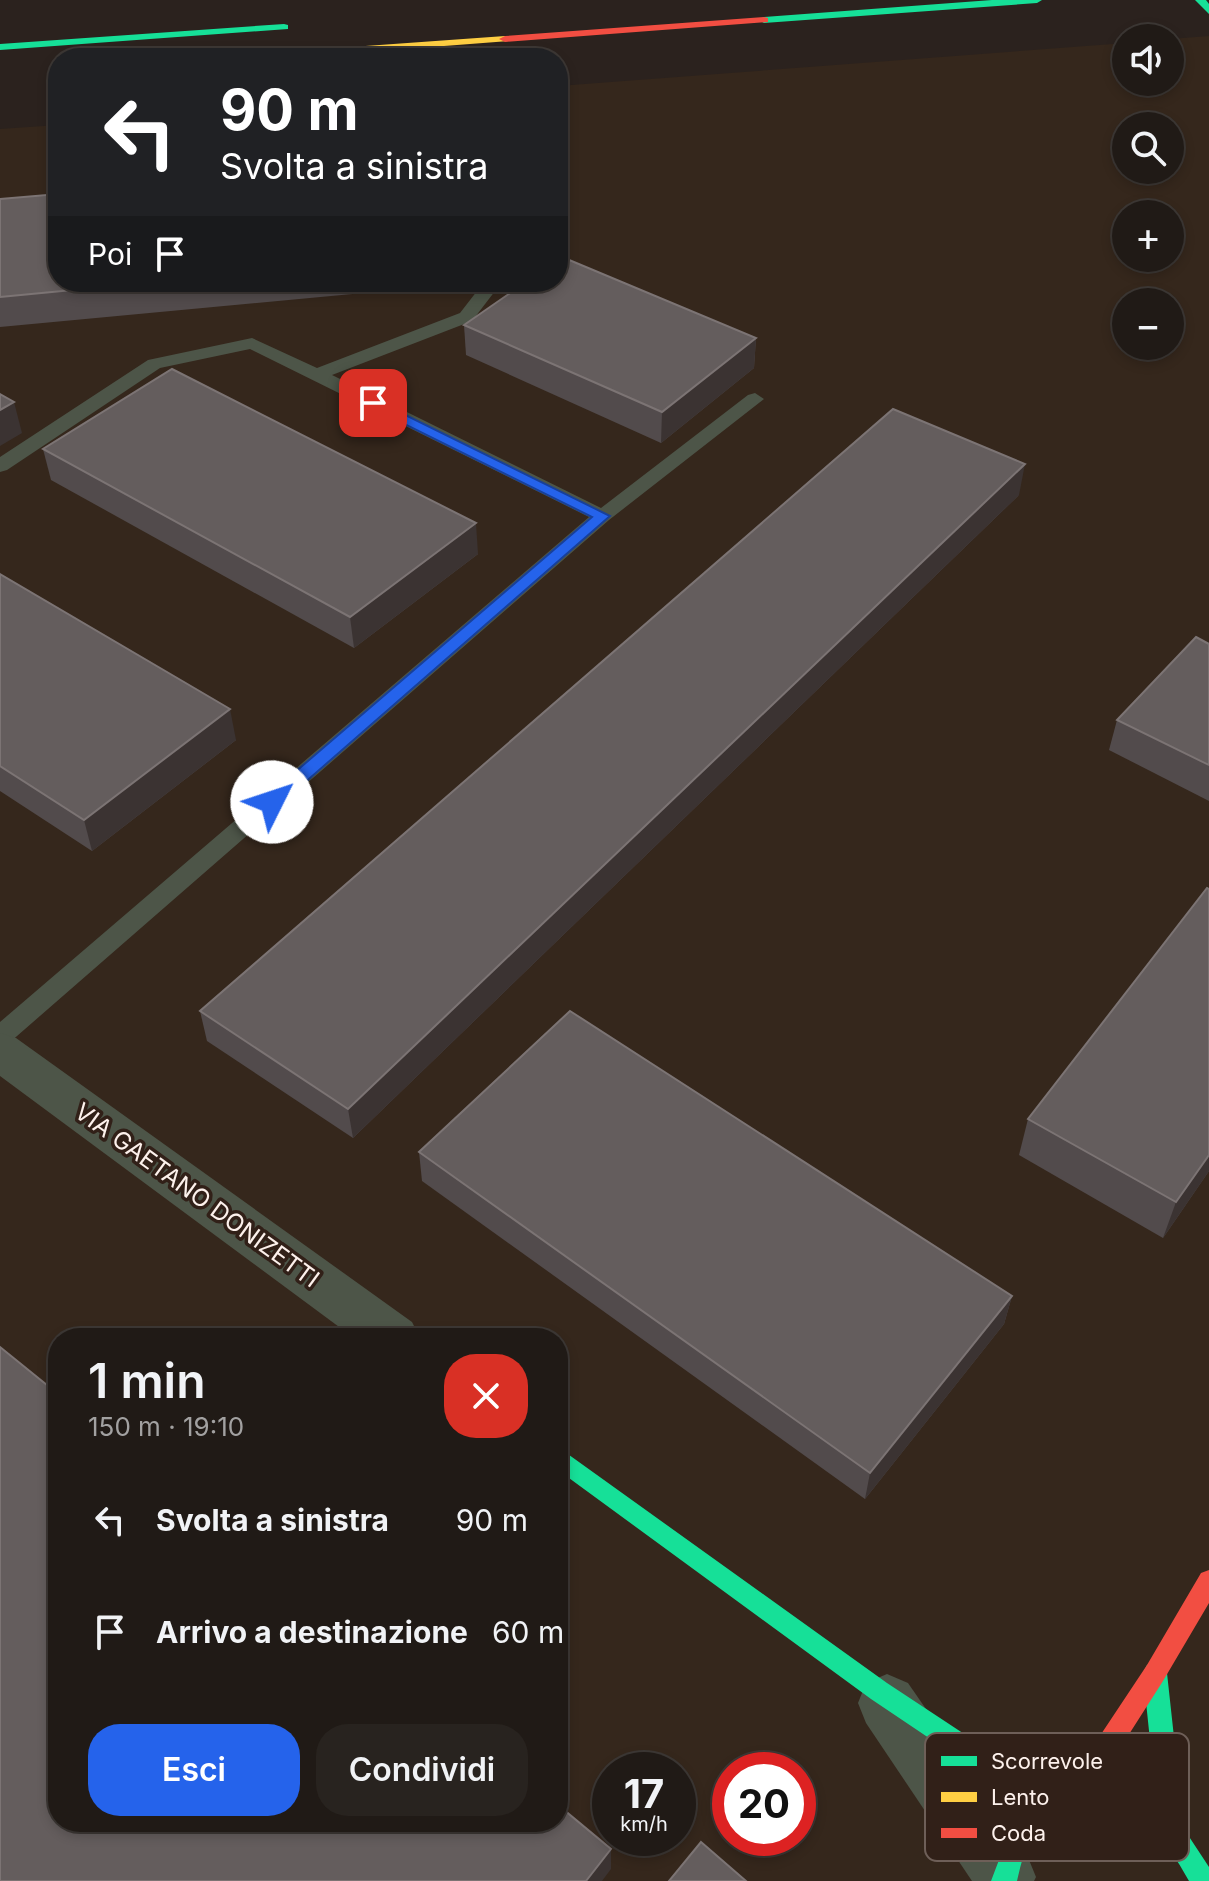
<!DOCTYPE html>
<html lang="it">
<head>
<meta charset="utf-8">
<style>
  body { margin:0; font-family:Inter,sans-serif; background:#28231f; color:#f1f3f6; height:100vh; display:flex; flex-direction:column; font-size:30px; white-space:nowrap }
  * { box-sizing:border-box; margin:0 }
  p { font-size:26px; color:#a2a1a1 }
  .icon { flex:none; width:44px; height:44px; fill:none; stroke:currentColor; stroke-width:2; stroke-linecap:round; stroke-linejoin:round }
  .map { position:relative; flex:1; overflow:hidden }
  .sheet { position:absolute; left:48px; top:1328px; width:520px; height:504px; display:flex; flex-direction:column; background:#201a16; border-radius:32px; box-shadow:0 4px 12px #0003,0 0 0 2px #3d3835 }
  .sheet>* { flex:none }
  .top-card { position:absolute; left:48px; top:48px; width:520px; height:244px; border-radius:32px; box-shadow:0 4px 12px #0003,0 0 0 2px #3d3835; background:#202124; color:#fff; overflow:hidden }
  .tools { position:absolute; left:1112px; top:24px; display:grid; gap:16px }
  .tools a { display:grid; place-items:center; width:72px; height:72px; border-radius:50%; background:#201a16; box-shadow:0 4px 12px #0003,0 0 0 2px #3d3835; font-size:40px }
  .speed { position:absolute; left:592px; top:1752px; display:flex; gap:16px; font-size:40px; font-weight:700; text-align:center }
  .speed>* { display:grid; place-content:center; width:104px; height:104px; border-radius:50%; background:#201a16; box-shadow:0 4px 12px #0003,0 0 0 2px #3d3835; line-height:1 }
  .speed small { font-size:20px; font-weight:400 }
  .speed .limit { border:12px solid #d22; background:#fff; color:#111 }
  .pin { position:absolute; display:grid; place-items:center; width:68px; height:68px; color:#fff; margin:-34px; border-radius:16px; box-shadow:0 4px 12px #0006 }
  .me { position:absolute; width:88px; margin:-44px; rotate:49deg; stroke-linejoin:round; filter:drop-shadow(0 0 6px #0008) }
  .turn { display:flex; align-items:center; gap:28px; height:168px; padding:0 40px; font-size:36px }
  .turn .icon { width:104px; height:104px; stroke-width:2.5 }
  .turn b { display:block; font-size:56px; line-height:68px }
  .then { display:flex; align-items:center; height:76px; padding:0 40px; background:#0003; gap:16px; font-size:30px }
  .round { display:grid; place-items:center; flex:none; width:84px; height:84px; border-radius:32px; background:#28231f }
  .head { display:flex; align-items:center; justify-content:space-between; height:136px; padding:0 40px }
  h1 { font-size:48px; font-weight:600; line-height:60px }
  .action { display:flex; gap:16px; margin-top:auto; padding:16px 40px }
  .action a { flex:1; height:92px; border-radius:32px; background:#2563eb; color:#fff; font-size:32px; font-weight:600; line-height:92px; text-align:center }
  .action a+a { background:#28231f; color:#f1f3f6 }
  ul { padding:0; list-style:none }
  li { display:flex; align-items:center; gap:24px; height:112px; padding:0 40px }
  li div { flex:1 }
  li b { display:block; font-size:30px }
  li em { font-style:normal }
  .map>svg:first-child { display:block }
  .industrial { fill:#35271c; fill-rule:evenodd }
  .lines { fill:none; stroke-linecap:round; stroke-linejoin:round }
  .lane { fill:#4d5548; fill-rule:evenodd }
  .street { fill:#4d5548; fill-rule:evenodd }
  .fast { fill:#16e098; fill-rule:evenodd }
  .slow { fill:#ffcf43; fill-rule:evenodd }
  .jam { fill:#f24e42; fill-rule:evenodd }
  .wall { fill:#524b4c }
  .shaded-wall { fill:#3b3332 }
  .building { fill:#645d5d; stroke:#7c7474; stroke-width:2 }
  .route { fill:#2563eb; stroke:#184099; stroke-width:2 }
  .labels { text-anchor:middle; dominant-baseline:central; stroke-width:7; stroke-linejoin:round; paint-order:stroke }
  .street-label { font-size:24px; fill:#fdf1ec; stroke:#312018 }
  .key { fill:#312018; stroke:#6e5f58; stroke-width:2 }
  .key-label { font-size:22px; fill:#fdf1ec }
</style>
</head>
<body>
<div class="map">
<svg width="1209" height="1881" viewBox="0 0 1209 1881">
  <rect width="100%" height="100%" fill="#2b221e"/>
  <path class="industrial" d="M1209,36V1881H0V129L58,125V282H558V86L1126,43V82H1170V39ZM1126,126H1170V170H1126ZM1126,214H1170V258H1126ZM1126,302H1170V346H1126ZM58,1338H558V1822H58ZM610,1770H678V1838H610ZM730,1770H798V1838H730Z"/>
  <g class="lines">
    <path class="lane" d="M484,282H502L472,321L332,375L601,508L748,395L755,393L764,399L609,520L9,1043L0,1046V1022L589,517L250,349L160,368L7,470L0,472V457L148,360L252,338L317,368L460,313Z"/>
    <g class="street">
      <path d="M0,1033L16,1038L412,1322L420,1338H354L0,1076Z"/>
      <path d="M887,1674L908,1683L1027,1855L1036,1877L1034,1881H972L866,1723L858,1703L866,1683Z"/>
    </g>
    <g class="fast">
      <path d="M992,0H1042L1037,3L764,23L758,20L764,17Z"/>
      <path d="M1195,0H1206L1209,4V14Z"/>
      <path d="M284,24L288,25V29L0,50V44Z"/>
      <path d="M558,1447L887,1683L1058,1796C1093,1785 1124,1792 1157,1808L1143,1673L1147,1665L1155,1661L1163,1665L1167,1673L1184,1829L1209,1867V1881H1189C1181,1867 1173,1852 1160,1841C1123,1807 1060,1802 1029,1846C1022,1856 1020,1869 1017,1881H991L1010,1831L1033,1808L871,1699L558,1470Z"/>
    </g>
    <path class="slow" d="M505,36L509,37V41L288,58H235L241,55Z"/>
    <g class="jam">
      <path d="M764,17L768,18V22L505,42L499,39L505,36Z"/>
      <path d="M1209,1570V1603L1163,1681L1080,1811L1071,1814L1062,1811L1059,1802L1062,1793L1147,1665L1201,1573Z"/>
    </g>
  </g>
  <g class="wall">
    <path d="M0,199L58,282H427V287L0,327Z"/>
    <path d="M464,325L756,338L754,368L661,443L466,355Z"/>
    <path d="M43,449L478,554L354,648L51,480Z"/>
    <path d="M1019,495L353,1138L207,1041L200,1011Z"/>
    <path d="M0,574L236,740L92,851L0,791Z"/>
    <path d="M1209,644V801L1109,750L1117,720Z"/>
    <path d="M1028,1119L1209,1171L1163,1238L1019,1155Z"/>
    <path d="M419,1152L1012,1296L1004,1324L865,1499L422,1181Z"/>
  </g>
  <g class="shaded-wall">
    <path d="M756,338L754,368L661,443L662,412Z"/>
    <path d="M14,402L22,433L0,446V410Z"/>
    <path d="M1025,464L1019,495L353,1138L348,1109Z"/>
    <path d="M476,523L478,554L354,648L350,617Z"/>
    <path d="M230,709L236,740L92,851L84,820Z"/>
    <path d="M1209,1155V1171L1163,1238L1176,1202Z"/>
    <path d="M1012,1296L1004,1324L865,1499L870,1473Z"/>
    <path d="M611,1849V1869L602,1881H586Z"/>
  </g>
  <g class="building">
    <path d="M58,194V282H156L0,297V199Z"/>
    <path d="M562,257L756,338L662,412L464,325L526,282H558V260Z"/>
    <path d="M172,369L476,523L350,617L43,449Z"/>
    <path d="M0,394L14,402L0,410Z"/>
    <path d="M893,409L1025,464L348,1109L200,1011Z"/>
    <path d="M0,574L230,709L84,820L0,766Z"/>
    <path d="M1196,637L1209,644V765L1117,720Z"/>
    <path d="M1207,888L1209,889V1155L1176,1202L1028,1119Z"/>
    <path d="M570,1011L1012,1296L870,1473L419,1152Z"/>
    <path d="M0,1347L58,1394V1822H558V1805L611,1849L586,1881H0Z"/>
    <path d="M701,1842L746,1881H669Z"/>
  </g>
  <path class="route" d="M373,399L610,516L278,806H266L263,802L266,797L592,517L368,406L366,403Z"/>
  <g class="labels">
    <g class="street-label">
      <text transform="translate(197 1195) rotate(36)">VIA GAETANO DONIZETTI</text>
    </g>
  </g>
  <rect x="925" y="1733" width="264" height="128" rx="12" class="key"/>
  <rect x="941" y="1756" width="36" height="10" fill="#16e098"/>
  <rect x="941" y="1792" width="36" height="10" fill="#ffcf43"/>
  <rect x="941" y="1828" width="36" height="10" fill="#f24e42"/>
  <g class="key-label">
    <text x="991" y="1769">Scorrevole</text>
    <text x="991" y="1805">Lento</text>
    <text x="991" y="1841">Coda</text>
  </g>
</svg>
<div class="tools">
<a><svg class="icon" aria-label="sound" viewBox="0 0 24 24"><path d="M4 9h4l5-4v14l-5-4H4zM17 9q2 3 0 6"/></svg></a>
<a><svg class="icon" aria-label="search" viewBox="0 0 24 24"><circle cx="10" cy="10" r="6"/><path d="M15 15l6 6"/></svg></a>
<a>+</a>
<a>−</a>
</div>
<div class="speed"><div>17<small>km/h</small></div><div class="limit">20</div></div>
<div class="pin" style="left:373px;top:403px;background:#d93025"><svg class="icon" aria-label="arrive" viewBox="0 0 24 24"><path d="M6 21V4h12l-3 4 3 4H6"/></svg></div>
<svg class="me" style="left:272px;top:802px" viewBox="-20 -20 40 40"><circle r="19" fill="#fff"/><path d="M0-13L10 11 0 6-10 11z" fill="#2563eb"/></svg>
<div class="top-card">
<div class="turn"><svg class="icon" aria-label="left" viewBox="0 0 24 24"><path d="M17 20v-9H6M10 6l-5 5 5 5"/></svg><div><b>90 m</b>Svolta a sinistra</div></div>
<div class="then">Poi<svg class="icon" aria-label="arrive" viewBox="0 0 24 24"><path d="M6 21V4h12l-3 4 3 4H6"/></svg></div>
</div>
<section class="sheet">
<div class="head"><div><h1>1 min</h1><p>150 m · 19:10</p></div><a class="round" style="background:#d93025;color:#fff"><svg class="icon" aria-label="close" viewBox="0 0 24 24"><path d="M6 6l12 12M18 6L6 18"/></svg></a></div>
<ul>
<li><svg class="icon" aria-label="left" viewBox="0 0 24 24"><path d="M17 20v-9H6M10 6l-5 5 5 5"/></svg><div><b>Svolta a sinistra</b></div><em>90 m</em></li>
<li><svg class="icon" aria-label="arrive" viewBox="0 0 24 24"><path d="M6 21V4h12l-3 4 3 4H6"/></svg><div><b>Arrivo a destinazione</b></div><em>60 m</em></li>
</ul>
<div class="action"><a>Esci</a><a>Condividi</a></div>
</section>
</div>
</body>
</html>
